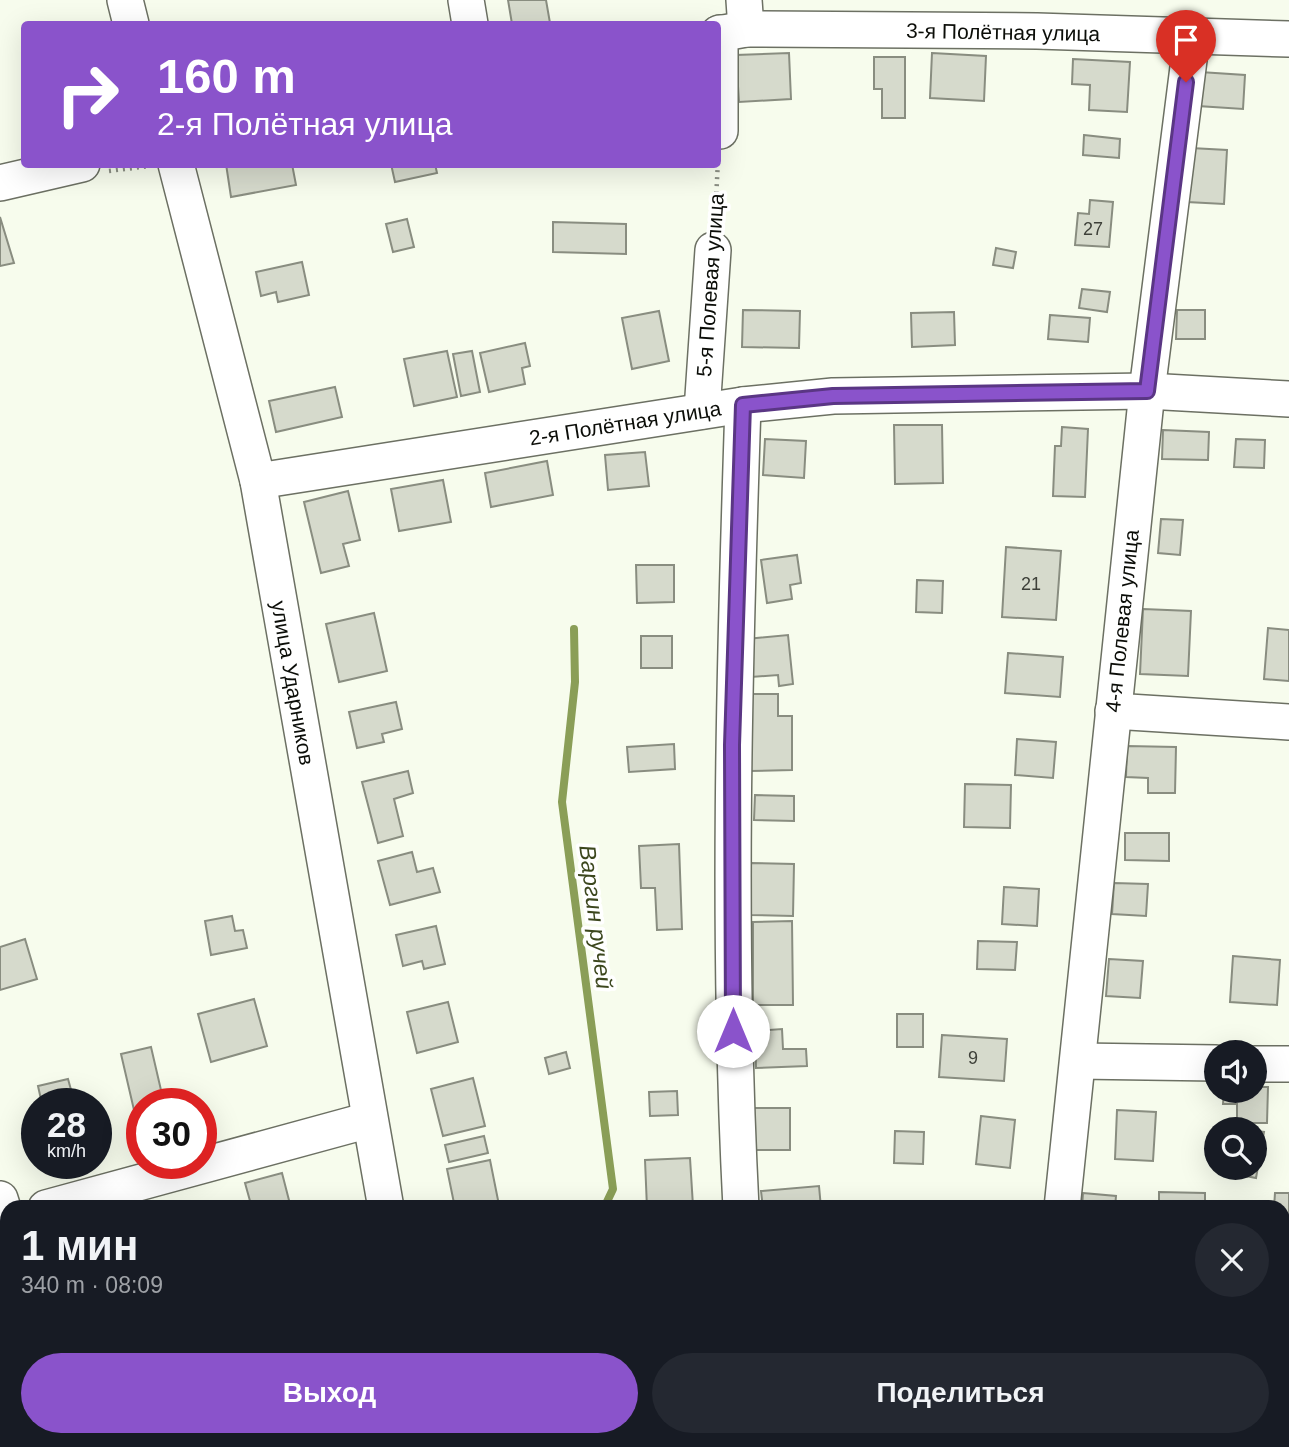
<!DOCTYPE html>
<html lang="ru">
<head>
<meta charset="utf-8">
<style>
  body { margin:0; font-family:Arial,sans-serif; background:#242831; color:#f1f3f6; height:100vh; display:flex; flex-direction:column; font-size:26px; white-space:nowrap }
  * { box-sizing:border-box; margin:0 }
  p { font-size:23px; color:#9ea1a6 }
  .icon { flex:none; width:38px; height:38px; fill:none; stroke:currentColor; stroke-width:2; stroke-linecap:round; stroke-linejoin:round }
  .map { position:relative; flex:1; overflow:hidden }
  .sheet { position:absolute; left:0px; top:1200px; width:1290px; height:247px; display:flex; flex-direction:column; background:#171b24; border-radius:21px 21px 0 0; box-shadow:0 7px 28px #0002 }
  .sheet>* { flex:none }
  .hud { position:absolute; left:21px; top:21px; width:700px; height:147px; border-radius:7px; box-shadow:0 7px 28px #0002; background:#8a53cb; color:#fff; overflow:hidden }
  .tools { position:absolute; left:1204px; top:1040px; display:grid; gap:14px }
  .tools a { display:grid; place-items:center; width:63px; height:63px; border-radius:50%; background:#171b24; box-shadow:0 7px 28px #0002; font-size:35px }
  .speed { position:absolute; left:21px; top:1088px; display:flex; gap:14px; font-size:35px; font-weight:700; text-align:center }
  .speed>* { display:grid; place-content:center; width:91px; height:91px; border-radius:50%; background:#171b24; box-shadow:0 7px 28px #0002; line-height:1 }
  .speed small { font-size:18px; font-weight:400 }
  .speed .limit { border:10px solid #d22; background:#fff; color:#111 }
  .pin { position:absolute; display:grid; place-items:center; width:60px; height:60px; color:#fff; margin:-72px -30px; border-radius:50% 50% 50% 0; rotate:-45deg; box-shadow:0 0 7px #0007 }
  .pin .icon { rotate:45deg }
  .me { position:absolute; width:77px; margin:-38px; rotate:0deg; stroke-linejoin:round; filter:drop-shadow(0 0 5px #0008) }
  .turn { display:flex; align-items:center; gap:24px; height:147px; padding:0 21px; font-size:32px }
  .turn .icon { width:91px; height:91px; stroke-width:2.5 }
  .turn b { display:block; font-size:49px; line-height:60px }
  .round { display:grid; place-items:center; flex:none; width:74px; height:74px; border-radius:37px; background:#242831 }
  .headline { display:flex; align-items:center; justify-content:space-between; height:119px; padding:0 21px }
  h1 { font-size:42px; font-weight:700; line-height:52px }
  .cta { display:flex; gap:14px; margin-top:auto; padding:14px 21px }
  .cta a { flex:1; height:80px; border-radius:42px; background:#8a53cb; color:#fff; font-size:28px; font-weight:700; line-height:80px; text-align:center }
  .cta a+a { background:#242831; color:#f1f3f6 }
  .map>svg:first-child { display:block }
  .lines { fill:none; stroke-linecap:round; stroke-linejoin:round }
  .stream { stroke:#8a9e57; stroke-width:8 }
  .building { fill:#d6dacc; stroke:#898d80; stroke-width:2 }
  .minor-casing { stroke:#6c7063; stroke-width:38 }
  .path { stroke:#8b8f84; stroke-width:4.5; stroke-dasharray:2 5; stroke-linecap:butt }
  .minor { stroke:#fff; stroke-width:35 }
  .route-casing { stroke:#5a3684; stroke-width:18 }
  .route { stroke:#8a53cb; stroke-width:12 }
  .labels { text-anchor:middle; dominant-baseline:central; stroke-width:7; stroke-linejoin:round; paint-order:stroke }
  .number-label { font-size:18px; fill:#3e4039 }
  .street-label { font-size:21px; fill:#0b0d08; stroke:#fff }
  .water-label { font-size:23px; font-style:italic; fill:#3c471e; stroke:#fff }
</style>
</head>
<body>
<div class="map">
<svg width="1289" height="1447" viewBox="0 0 1289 1447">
  <rect width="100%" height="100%" fill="#f7fced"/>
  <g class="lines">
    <g class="stream">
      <path d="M574,629L575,682L562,802L613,1189L604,1208"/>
      <path d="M533,1447L534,1440"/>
    </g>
  </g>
  <g class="building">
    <path d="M508,0H546L550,23L512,24Z"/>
    <path d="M789,53L791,99L739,102L736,55Z"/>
    <path d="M932,53L986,56L984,101L930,98Z"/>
    <path d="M874,57H905V118H882V89H874Z"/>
    <path d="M1073,59L1130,62L1127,112L1089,110L1090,85L1072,84Z"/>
    <path d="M1200,72L1245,75L1243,109L1198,106Z"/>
    <path d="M1084,135L1120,139L1119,158L1083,155Z"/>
    <path d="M1191,148L1227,150L1224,204L1187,202Z"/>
    <path d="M226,164H292L296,185L231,197Z"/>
    <path d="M391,164H435L437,173L395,182Z"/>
    <path d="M1090,200L1113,202L1109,247L1075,245L1078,213L1089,214Z"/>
    <path d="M0,217L14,263L0,266Z"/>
    <path d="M407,219L414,247L393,252L386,224Z"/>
    <path d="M553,222L626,224V254L553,252Z"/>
    <path d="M996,248L1016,252L1013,268L993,265Z"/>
    <path d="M302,262L309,295L278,302L276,292L261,296L256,272Z"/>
    <path d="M1082,289L1110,292L1107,312L1079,308Z"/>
    <path d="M743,310L800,311L799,348L742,347Z"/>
    <path d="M1177,310H1205V339H1176Z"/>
    <path d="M659,311L669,361L632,369L622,318Z"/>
    <path d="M954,312L955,345L912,347L911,313Z"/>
    <path d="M1050,315L1090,318L1088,342L1048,339Z"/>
    <path d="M525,343L530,366L522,368L525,384L489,392L480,353Z"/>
    <path d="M447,351L457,397L414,406L404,359Z"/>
    <path d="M472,351L480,392L461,396L453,354Z"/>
    <path d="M335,387L342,417L276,432L269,401Z"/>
    <path d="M894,425H942L943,483L895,484Z"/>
    <path d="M1062,427L1088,429L1085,497L1053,496L1055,446H1061Z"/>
    <path d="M1163,430L1209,432L1208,460L1162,459Z"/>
    <path d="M765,439L806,441L804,478L763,475Z"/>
    <path d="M1236,439L1265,440L1264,468L1234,467Z"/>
    <path d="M645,452L649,486L608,490L605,455Z"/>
    <path d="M547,461L553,495L491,507L485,473Z"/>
    <path d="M443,480L451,522L399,531L391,489Z"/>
    <path d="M348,491L360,540L343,544L349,566L321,573L304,502Z"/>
    <path d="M1161,519L1183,520L1180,555L1158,553Z"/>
    <path d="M1006,547L1061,551L1056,620L1002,617Z"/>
    <path d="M797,555L801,583L790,585L792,599L767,603L761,560Z"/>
    <path d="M636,565H674V602L637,603Z"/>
    <path d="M917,580L943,581L942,613L916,612Z"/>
    <path d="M1143,609L1191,611L1188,676L1140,674Z"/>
    <path d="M374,613L387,671L339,682L326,624Z"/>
    <path d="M1268,628L1289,630V681L1264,679Z"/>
    <path d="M788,635L793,684L779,686L778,675L751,677L747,639Z"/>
    <rect x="641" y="636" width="31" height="32"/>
    <path d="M1008,653L1063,657L1060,697L1005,693Z"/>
    <path d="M749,694H778V716H792V770L750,771Z"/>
    <path d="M396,702L402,729L382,734L384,742L357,748L349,712Z"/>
    <path d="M1017,739L1056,742L1053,778L1015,775Z"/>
    <path d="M674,744L675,769L629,772L627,747Z"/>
    <path d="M1127,746L1176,747L1175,793H1148V778L1126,777Z"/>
    <path d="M408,771L413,793L394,799L403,836L378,843L362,782Z"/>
    <path d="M965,784L1011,785L1010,828L964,827Z"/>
    <path d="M755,795L794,796V821L754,820Z"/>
    <path d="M1125,833H1169V861L1125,860Z"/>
    <path d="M679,844L682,929L657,930L655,888H641L639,846Z"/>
    <path d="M412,852L417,872L433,868L440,892L390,905L378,861Z"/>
    <path d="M751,863L794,864L793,916L750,915Z"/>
    <path d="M1114,883L1148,884L1146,916L1112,914Z"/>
    <path d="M1004,887L1039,889L1037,926L1002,924Z"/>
    <path d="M232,916L235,931L243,930L247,948L211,955L205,921Z"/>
    <path d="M792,921L793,1005H753V922Z"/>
    <path d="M436,926L445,964L424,969L422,961L403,966L396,935Z"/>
    <path d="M25,939L37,979L0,990V947Z"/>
    <path d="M978,941L1017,942L1015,970L977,969Z"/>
    <path d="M1233,956L1280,960L1277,1005L1230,1002Z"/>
    <path d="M1109,959L1143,961L1140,998L1106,996Z"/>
    <path d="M254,999L267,1046L211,1062L198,1014Z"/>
    <path d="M448,1002L458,1042L417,1053L407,1012Z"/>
    <rect x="897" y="1014" width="26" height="33"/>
    <path d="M782,1029L783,1049H806L807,1066L756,1068L755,1031Z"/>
    <path d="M942,1035L1007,1039L1004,1081L939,1077Z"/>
    <path d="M151,1047L164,1103L142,1104V1108L134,1110L121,1054Z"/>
    <path d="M566,1052L570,1068L549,1074L545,1058Z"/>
    <path d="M473,1078L485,1126L443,1136L431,1089Z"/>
    <path d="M68,1079L75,1104H42L38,1086Z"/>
    <path d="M1255,1087H1268L1267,1123H1237V1104H1223L1224,1090H1255Z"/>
    <path d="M677,1091L678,1115L650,1116L649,1092Z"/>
    <rect x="753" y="1108" width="37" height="42"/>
    <path d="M1117,1110L1156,1112L1153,1161L1115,1159Z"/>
    <path d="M981,1116L1015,1120L1010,1168L976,1164Z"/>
    <path d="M895,1131L924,1132L923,1164L894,1163Z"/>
    <path d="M1255,1131L1264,1132L1256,1178L1230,1173L1231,1167H1255Z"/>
    <path d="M484,1136L488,1153L449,1162L445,1145Z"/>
    <path d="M690,1158L693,1206L647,1208L645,1160Z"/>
    <path d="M490,1160L499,1205L455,1208L447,1169Z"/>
    <path d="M282,1173L291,1208H252L245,1183Z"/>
    <path d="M819,1186L821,1208H763L761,1191Z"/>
    <path d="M1159,1192L1205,1193V1208H1159Z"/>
    <path d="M1083,1193L1116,1196L1115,1208H1082Z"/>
    <path d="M1275,1193H1289V1253H1283V1208H1274Z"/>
    <path d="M7,1346V1404L0,1406V1347Z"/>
  </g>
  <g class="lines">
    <g class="minor-casing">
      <g id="minor">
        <path d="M125,0L131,24"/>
        <path d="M466,0L470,24"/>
        <path d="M744,0L746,29"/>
        <path d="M718,34L746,29L1037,31L1289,39"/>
        <path d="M720,131V33"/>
        <path d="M176,164L258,481L386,1208"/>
        <path d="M0,183L82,164"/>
        <path d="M702,411L713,250"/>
        <path d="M258,481L743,405L833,396L1147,391L1289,399"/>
        <path d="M1113,711L1289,722"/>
        <path d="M1078,1061L1216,1063"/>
        <path d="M1255,1064H1289"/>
        <path d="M0,1199L6,1218"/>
        <path d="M46,1208L369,1120"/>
        <path d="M741,1208C727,938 734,674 743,405"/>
        <path d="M1062,1208L1147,391L1192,36"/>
        <path d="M439,1440L445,1447"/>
        <path d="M753,1440L754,1447"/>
        <path d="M1046,1447V1440"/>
      </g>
    </g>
    <g class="path">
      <path d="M109,171L149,166"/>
      <path d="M715,221L718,160"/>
    </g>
    <use href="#minor" class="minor"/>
  </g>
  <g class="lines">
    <g class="route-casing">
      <path id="route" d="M733,1031L732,745L743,405L833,396L1147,391L1186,82"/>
    </g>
    <use href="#route" class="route"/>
  </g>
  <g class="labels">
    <g class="number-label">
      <text x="1093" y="229">27</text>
      <text x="1031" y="584">21</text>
      <text x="973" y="1058">9</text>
    </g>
    <g class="street-label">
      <text transform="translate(1003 32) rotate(1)">3-я Полётная улица</text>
      <text transform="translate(710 285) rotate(-86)">5-я Полевая улица</text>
      <text transform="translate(625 423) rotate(-9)">2-я Полётная улица</text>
      <text transform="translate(1122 621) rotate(-84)">4-я Полевая улица</text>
      <text transform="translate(293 683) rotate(80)">улица Ударников</text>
    </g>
    <g class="water-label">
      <text transform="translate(596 917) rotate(83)">Варгин ручей</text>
    </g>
  </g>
</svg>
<div class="tools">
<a><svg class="icon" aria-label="sound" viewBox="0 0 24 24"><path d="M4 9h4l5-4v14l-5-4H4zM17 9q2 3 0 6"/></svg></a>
<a><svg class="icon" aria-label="search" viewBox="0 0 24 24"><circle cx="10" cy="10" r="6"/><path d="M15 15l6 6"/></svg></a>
</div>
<div class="speed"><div>28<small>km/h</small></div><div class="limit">30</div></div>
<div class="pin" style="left:1186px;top:82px;background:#d93025"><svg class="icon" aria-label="arrive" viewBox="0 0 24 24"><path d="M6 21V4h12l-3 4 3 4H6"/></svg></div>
<svg class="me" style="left:733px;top:1031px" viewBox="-20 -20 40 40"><circle r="19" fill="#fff"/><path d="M0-13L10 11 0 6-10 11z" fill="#8a53cb"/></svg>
<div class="hud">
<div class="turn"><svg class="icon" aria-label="right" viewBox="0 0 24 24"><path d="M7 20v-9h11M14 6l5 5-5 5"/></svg><div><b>160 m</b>2-я Полётная улица</div></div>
</div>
<section class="sheet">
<div class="headline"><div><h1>1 мин</h1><p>340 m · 08:09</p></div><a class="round"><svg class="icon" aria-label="close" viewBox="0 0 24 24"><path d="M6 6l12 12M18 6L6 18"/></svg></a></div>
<div class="cta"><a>Выход</a><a>Поделиться</a></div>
</section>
</div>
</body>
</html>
